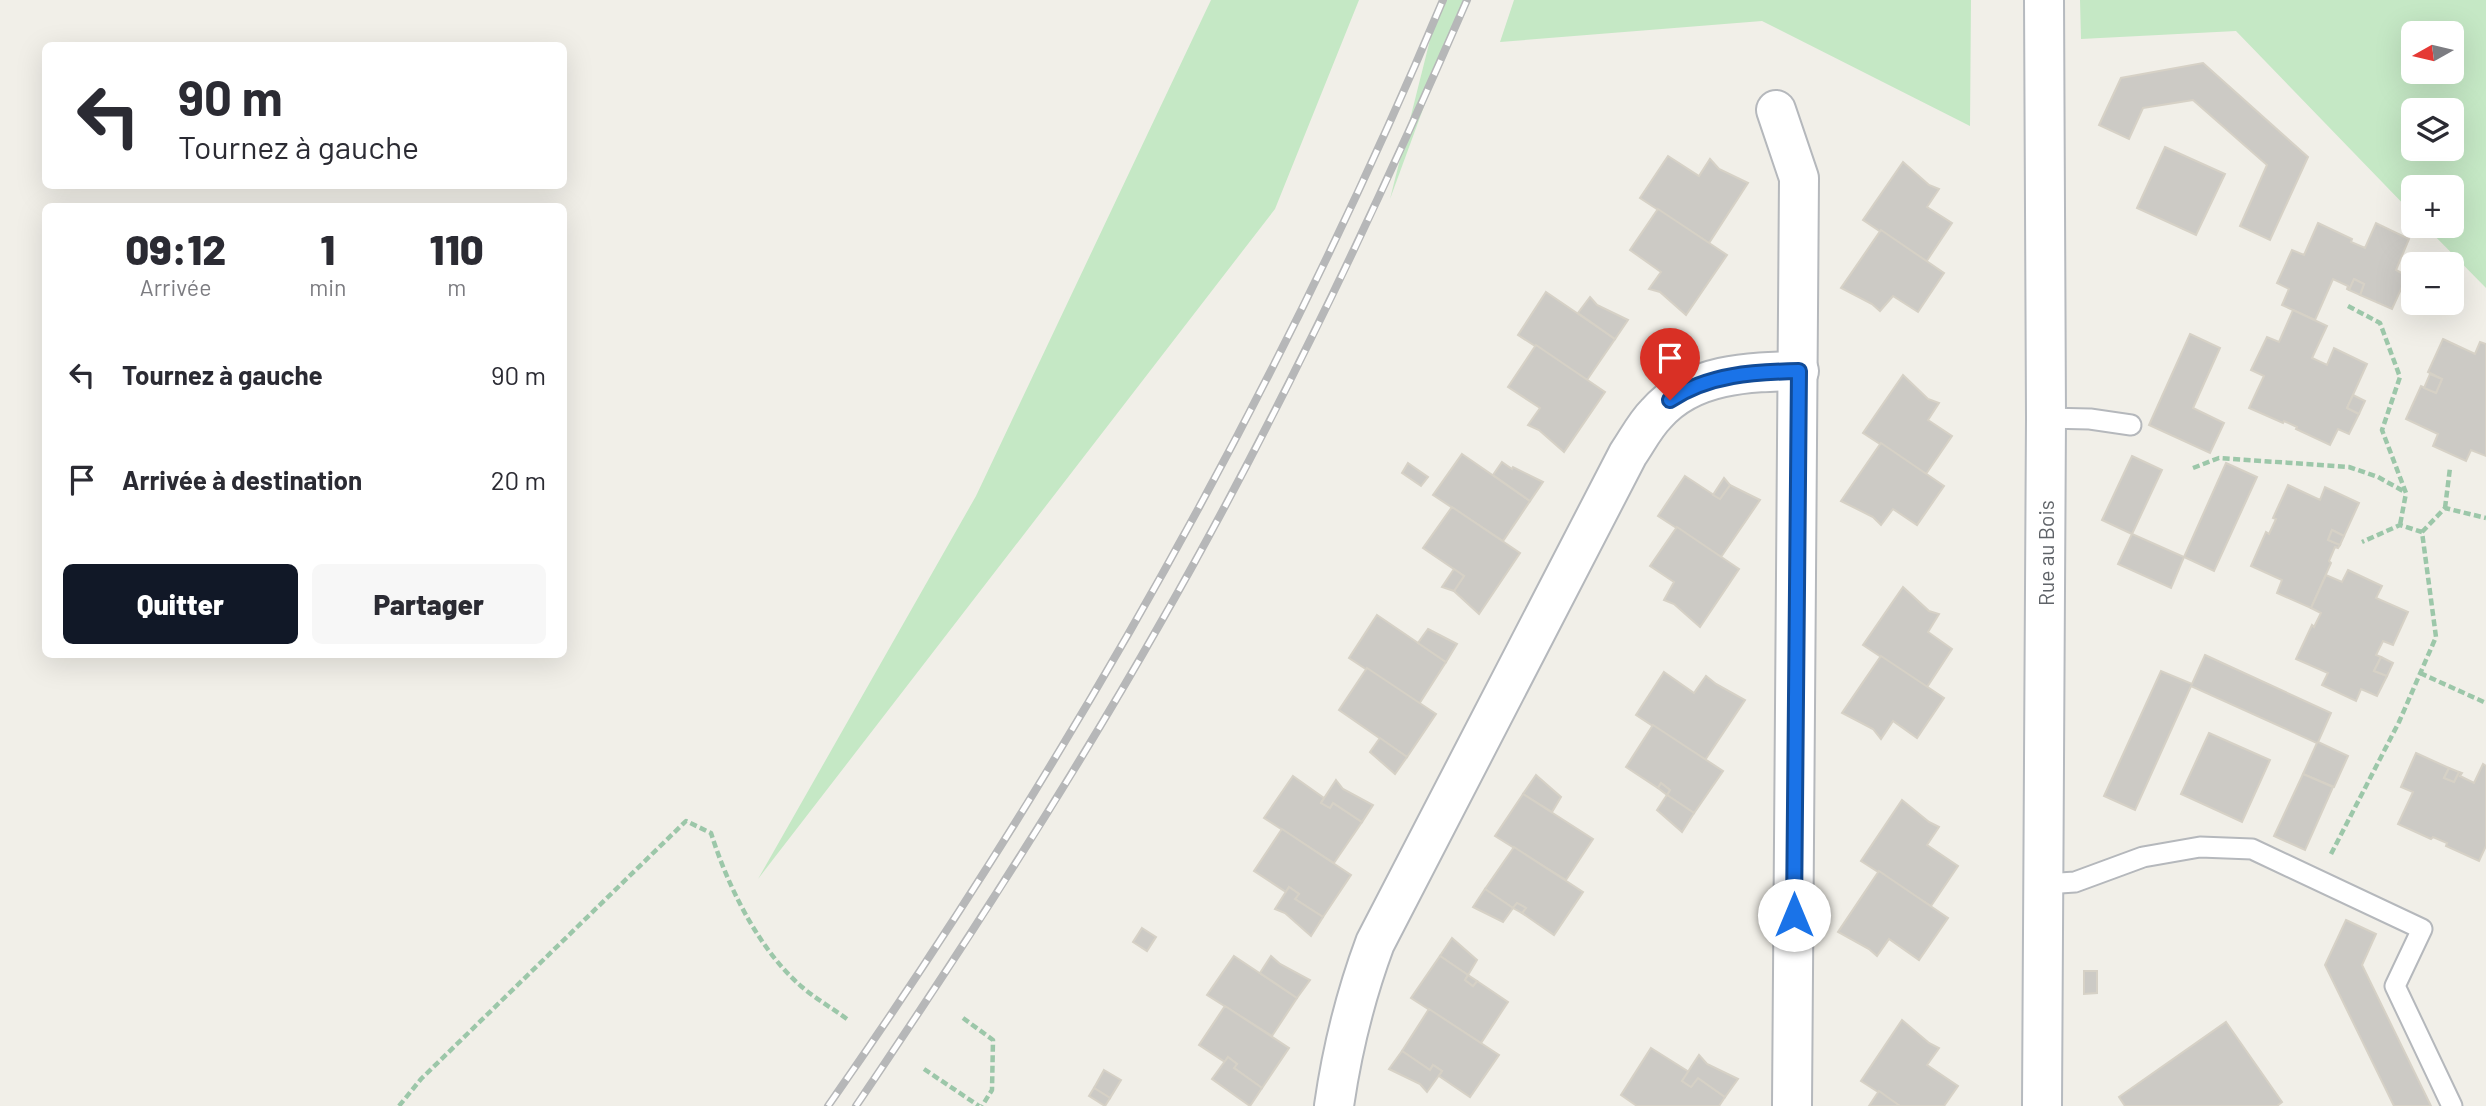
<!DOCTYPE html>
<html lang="fr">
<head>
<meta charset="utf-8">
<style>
  body { margin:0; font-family:Barlow,sans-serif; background:#f7f7f7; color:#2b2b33; height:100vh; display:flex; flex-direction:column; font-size:26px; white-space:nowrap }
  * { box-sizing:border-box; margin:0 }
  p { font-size:23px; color:#7c7c81 }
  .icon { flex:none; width:38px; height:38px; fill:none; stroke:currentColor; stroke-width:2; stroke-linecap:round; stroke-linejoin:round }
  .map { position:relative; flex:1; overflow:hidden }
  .drawer { position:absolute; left:42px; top:203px; width:525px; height:455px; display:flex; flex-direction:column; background:#fff; border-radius:10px; box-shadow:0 7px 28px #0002 }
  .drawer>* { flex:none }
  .hud { position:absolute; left:42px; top:42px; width:525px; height:147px; border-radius:10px; box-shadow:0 7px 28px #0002; background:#fff; color:#2b2b33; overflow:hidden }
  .needle { width:46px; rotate:262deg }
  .buttons { position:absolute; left:2401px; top:21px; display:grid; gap:14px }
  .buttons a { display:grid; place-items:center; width:63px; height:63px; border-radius:10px; background:#fff; box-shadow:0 7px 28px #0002; font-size:35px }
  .pin { position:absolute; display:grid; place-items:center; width:60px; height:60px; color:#fff; margin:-72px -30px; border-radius:50% 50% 50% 0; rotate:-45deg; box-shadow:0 0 7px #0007 }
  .pin .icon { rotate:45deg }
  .me { position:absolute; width:77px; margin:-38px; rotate:0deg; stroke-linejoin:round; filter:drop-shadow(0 0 5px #0008) }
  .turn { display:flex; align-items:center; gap:24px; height:147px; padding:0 21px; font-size:32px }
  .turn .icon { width:91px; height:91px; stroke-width:2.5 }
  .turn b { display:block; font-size:49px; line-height:60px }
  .eta { display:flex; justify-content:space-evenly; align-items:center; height:119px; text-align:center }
  .eta b { font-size:42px; font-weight:800; line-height:49px }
  .primary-button { display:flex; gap:14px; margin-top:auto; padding:14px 21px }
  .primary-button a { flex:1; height:80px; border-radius:10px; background:#111827; color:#fff; font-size:28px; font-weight:800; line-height:80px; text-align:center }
  .primary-button a+a { background:#f7f7f7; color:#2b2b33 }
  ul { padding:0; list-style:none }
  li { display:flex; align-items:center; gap:21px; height:105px; padding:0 21px }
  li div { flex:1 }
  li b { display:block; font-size:26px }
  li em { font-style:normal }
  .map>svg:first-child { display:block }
  .green { fill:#c5e8c5; fill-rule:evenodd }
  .building { fill:#cccac5; stroke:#d6d1c6; stroke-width:2 }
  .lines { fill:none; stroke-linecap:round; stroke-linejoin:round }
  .service-casing { stroke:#b5b8bc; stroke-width:23 }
  .minor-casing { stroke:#b5b8bc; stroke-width:42 }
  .secondary-casing { stroke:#b6babf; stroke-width:42 }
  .path { stroke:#9cc7a9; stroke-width:4.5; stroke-dasharray:7 3.5; stroke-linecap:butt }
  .service { stroke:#fff; stroke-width:19 }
  .minor { stroke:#fff; stroke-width:38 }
  .secondary { stroke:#fff; stroke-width:38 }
  .rail-casing { stroke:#b6b7b8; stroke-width:8 }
  .rail { stroke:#fff; stroke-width:5; stroke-dasharray:16; stroke-linecap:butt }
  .route-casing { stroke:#114b97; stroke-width:18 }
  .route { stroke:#1a73e8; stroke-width:12 }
  .labels { text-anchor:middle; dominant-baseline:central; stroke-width:6; stroke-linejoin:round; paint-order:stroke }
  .street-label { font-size:21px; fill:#5f6368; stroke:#fff }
</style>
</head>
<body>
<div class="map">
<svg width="2486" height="1106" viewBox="0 0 2486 1106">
  <rect width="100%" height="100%" fill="#f1efe8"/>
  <g class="green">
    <path d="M1211,0H1359L1275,209L758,879L976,496Z"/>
    <path d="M1440,0H1463L1390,199Z"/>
    <path d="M1514,0H1971L1970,126L1762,21L1500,42Z"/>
    <path d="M2080,0H2486V288L2425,226H2452V187H2413V214L2236,31L2081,39ZM2413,33H2452V72H2413ZM2413,110H2452V149H2413Z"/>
  </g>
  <g class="building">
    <path d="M2203,63L2308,157L2270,240L2240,226L2267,165L2193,100L2143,108L2129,139L2099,125L2121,78Z"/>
    <path d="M2165,147L2225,174L2196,235L2137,208Z"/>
    <path d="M1668,156L1699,176L1710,159L1719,169L1748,183L1709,243L1640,198Z"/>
    <path d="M1903,162L1929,185L1939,189L1927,207L1952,223L1926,262L1863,220Z"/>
    <path d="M1658,209L1727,255L1686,315L1660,292L1649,289L1661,272L1630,250Z"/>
    <path d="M2318,223L2352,239L2351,242L2365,248L2376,223L2409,239L2396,270L2407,276L2392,309L2360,295L2364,284L2354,279L2349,290L2347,289L2348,286L2333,279L2315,320L2282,305L2289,289L2277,283L2292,250L2304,255Z"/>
    <path d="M1881,230L1944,273L1918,312L1893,296L1880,311L1872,304L1841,288Z"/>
    <path d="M2354,279L2364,284L2360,295L2349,290Z"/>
    <path d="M1546,292L1615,339L1587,380L1518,335Z"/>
    <path d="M1590,297L1597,305L1628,320L1615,339L1578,313Z"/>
    <path d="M2293,310L2327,326L2312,358L2327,365L2334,348L2367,364L2347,408L2359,414L2349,434L2338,429L2330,445L2296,429L2297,427L2284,421L2283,423L2249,408L2264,376L2251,370L2267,337L2279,342Z"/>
    <path d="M2190,334L2220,348L2193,408L2224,423L2210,453L2149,425Z"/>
    <path d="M2443,339L2475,354L2480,342L2486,344V456L2471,450L2466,461L2433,446L2438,434L2406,419L2421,386L2436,393L2442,379L2428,372Z"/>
    <path d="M1536,345L1605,392L1564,452L1539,430L1528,425L1540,408L1508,387Z"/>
    <path d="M2430,374L2442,379L2436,393L2424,388Z"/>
    <path d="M1903,375L1928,399L1939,403L1928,420L1952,436L1926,474L1863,433Z"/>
    <path d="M2353,395L2365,401L2359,414L2347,408Z"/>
    <path d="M1881,443L1944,486L1917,525L1893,509L1881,525L1873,517L1841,501Z"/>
    <path d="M1462,454L1530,501L1503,541L1433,495Z"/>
    <path d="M2132,456L2162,470L2132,534L2184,557L2171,588L2118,564L2132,534L2102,520Z"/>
    <path d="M1502,462L1512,469L1513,467L1543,482L1530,501L1493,475Z"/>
    <path d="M1408,463L1428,477L1421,486L1402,473Z"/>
    <path d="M2226,463L2257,477L2214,571L2184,557Z"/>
    <path d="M1685,476L1720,499L1730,485L1760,500L1721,557L1658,516Z"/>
    <path d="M1724,478L1730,485L1720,499L1713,495Z"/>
    <path d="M2288,485L2320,500L2325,487L2359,503L2344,536L2332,530L2328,540L2340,545L2338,548L2335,547L2329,561L2331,563L2311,608L2277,593L2282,580L2251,566L2266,532L2269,534L2276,519L2273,518Z"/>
    <path d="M1452,507L1520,553L1479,614L1454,591L1464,576L1423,548Z"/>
    <path d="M1677,527L1739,569L1700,627L1674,604L1664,600L1674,582L1650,566Z"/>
    <path d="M2332,530L2344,536L2340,545L2328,540Z"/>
    <path d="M1454,569L1464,576L1454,591L1442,587Z"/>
    <path d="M2348,570L2382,586L2376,598L2408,612L2393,645L2383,641L2376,655L2381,657L2374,671L2387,676L2377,696L2361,689L2356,701L2322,685L2328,673L2296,659L2312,625L2314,627L2321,613L2311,608L2326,575L2342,582Z"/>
    <path d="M1903,587L1929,611L1939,614L1928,632L1952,649L1927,687L1863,645Z"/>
    <path d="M1377,615L1446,662L1419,704L1349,658Z"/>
    <path d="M1428,629L1457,644L1446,662L1418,643Z"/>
    <path d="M2205,655L2331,713L2318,742L2348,756L2334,787L2303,774L2317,743L2191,686L2135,810L2104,796L2161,671L2192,684Z"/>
    <path d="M1881,656L1944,698L1917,738L1893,721L1881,739L1873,729L1842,713Z"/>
    <path d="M2381,657L2393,663L2387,676L2374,671Z"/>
    <path d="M1367,668L1436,714L1407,757L1339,710Z"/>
    <path d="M1664,672L1694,693L1706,676L1716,684L1745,700L1705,760L1636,715Z"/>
    <path d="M1653,725L1723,771L1694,813L1667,795L1670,790L1661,783L1658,788L1626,767Z"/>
    <path d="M2209,733L2270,760L2242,822L2181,794Z"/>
    <path d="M1380,738L1407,757L1395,774L1370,752Z"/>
    <path d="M2416,753L2449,768L2444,778L2454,782L2459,772L2462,773L2460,776L2474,783L2483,764L2486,766V846L2479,861L2446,846L2447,843L2433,837L2431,839L2398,824L2413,792L2401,787Z"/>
    <path d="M2449,768L2459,772L2454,782L2444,778Z"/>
    <path d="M2303,774L2333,787L2305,850L2274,836Z"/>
    <path d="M1536,775L1561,797L1552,812L1523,794Z"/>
    <path d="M1293,776L1324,798L1321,803L1330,808L1333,803L1362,822L1334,863L1264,818Z"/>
    <path d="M1336,780L1343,789L1373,805L1362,822L1333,803L1330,808L1321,803Z"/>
    <path d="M1661,783L1670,790L1667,795L1658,788Z"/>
    <path d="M1523,794L1593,839L1566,880L1495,836Z"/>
    <path d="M1667,795L1694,813L1682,832L1657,810Z"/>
    <path d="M1902,800L1929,822L1939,827L1927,845L1958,866L1931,906L1861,861Z"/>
    <path d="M1282,829L1351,875L1323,917L1295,899L1299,894L1289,887L1286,892L1254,871Z"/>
    <path d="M1514,847L1583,892L1554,935L1522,913L1526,908L1517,903L1513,908L1485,889Z"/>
    <path d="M1879,871L1948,918L1919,960L1889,939L1877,956L1869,949L1838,932Z"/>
    <path d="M1289,887L1299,894L1295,899L1323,917L1311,936L1285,913L1275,909Z"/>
    <path d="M1485,889L1513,908L1503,922L1473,907Z"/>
    <path d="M1517,903L1526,908L1522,913L1513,908Z"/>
    <path d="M2346,920L2376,934L2362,965L2431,1106H2394L2325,965Z"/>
    <path d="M1142,928L1156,937L1147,951L1133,942Z"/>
    <path d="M1452,938L1477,960L1468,975L1440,956Z"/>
    <path d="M1234,956L1297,998L1272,1036L1207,995Z"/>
    <path d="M1271,956L1280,964L1310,980L1297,998L1260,973Z"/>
    <path d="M1440,956L1468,975L1465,980L1473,986L1477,981L1508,1002L1481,1043L1411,998Z"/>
    <path d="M2084,971H2097V993L2084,994Z"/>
    <path d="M1468,975L1477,981L1473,986L1465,980Z"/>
    <path d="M1225,1006L1289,1048L1262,1088L1234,1068L1237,1064L1228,1057L1225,1062L1199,1045Z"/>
    <path d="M1429,1009L1499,1055L1470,1097L1439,1076L1442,1071L1433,1065L1430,1070L1402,1051Z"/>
    <path d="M1902,1020L1929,1043L1939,1048L1927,1065L1958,1086L1944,1106H1900L1861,1081Z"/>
    <path d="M2226,1022L2282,1102L2277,1106H2125L2119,1097Z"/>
    <path d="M1651,1048L1689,1072L1682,1081L1691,1087L1698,1078L1725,1097L1719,1106H1637L1621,1095Z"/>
    <path d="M1402,1051L1430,1070L1433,1065L1442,1071L1427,1092L1420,1084L1389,1069Z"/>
    <path d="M1699,1055L1707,1064L1738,1079L1725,1097L1698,1078L1691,1087L1682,1081Z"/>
    <path d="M1228,1057L1237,1064L1234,1068L1262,1088L1250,1106L1212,1079Z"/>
    <path d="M1104,1070L1121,1080L1110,1098L1094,1088Z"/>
    <path d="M1094,1088L1110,1098L1105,1106L1089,1096Z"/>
    <path d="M1879,1091L1900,1106H1869Z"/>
  </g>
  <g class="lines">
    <g class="service-casing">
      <g id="service">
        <path d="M2046,418L2090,419L2131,425"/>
        <path d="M2045,884L2075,882L2143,857L2200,847L2252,849L2422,929L2395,986L2452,1106"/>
      </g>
    </g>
    <g class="minor-casing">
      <g id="minor">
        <path d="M1776,110L1799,178L1792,1106"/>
        <path d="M1334,1106C1342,1050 1355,997 1375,943L1628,454C1637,441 1645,425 1656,414C1692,373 1749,372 1799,371"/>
      </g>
    </g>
    <g class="secondary-casing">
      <path id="secondary" d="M2042,1106L2046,418L2044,0"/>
    </g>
    <g class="path">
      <path d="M2348,306L2380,323L2400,377L2382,430L2406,493L2400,525"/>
      <path d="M2193,468L2219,458L2349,467L2378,477L2405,492"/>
      <path d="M2445,508L2450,468"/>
      <path d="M2422,532L2445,508L2486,518"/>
      <path d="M2420,673L2486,703"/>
      <path d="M2331,854L2399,722L2436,637L2422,532L2400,525L2362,542"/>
      <path d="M963,1018L993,1040L992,1090L982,1106"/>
      <path d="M924,1069L979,1106"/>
      <path d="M399,1106L421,1079L686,821L711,833C728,887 759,950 802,987C816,999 832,1008 847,1019"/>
    </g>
    <use href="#service" class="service"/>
    <use href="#minor" class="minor"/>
    <use href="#secondary" class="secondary"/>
    <g class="rail-casing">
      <g id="rail">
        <path d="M828,1106C1070,760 1279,390 1443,0"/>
        <path d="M856,1106C963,948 1067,788 1161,622C1276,421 1375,212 1467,0"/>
      </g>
    </g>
    <use href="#rail" class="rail"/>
  </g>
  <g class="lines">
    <g class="route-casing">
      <path id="route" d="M1670,400C1709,374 1754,372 1799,371L1794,915"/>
    </g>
    <use href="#route" class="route"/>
  </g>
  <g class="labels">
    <g class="street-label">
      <text transform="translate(2045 553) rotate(-90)">Rue au Bois</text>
    </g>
  </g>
</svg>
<div class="buttons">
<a><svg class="needle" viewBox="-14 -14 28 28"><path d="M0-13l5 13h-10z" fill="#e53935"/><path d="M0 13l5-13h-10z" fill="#7c7c81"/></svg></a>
<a><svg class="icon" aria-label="layers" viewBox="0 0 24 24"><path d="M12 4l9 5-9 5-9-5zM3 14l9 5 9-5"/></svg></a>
<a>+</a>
<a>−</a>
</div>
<div class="pin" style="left:1670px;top:400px;background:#d93025"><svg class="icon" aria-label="arrive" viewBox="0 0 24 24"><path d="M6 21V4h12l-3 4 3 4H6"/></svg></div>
<svg class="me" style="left:1794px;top:915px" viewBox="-20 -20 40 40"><circle r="19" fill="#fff"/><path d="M0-13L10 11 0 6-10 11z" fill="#1a73e8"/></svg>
<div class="hud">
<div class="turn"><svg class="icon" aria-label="left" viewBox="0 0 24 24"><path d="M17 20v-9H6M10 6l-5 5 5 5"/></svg><div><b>90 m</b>Tournez à gauche</div></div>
</div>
<section class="drawer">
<div class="eta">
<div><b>09:12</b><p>Arrivée</p></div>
<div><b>1</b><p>min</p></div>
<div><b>110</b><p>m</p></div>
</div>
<ul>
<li><svg class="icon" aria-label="left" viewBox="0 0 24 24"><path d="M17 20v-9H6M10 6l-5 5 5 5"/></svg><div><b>Tournez à gauche</b></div><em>90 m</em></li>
<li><svg class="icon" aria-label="arrive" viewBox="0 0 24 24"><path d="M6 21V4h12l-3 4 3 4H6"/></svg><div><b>Arrivée à destination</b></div><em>20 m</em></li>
</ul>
<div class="primary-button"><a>Quitter</a><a>Partager</a></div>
</section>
</div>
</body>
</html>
